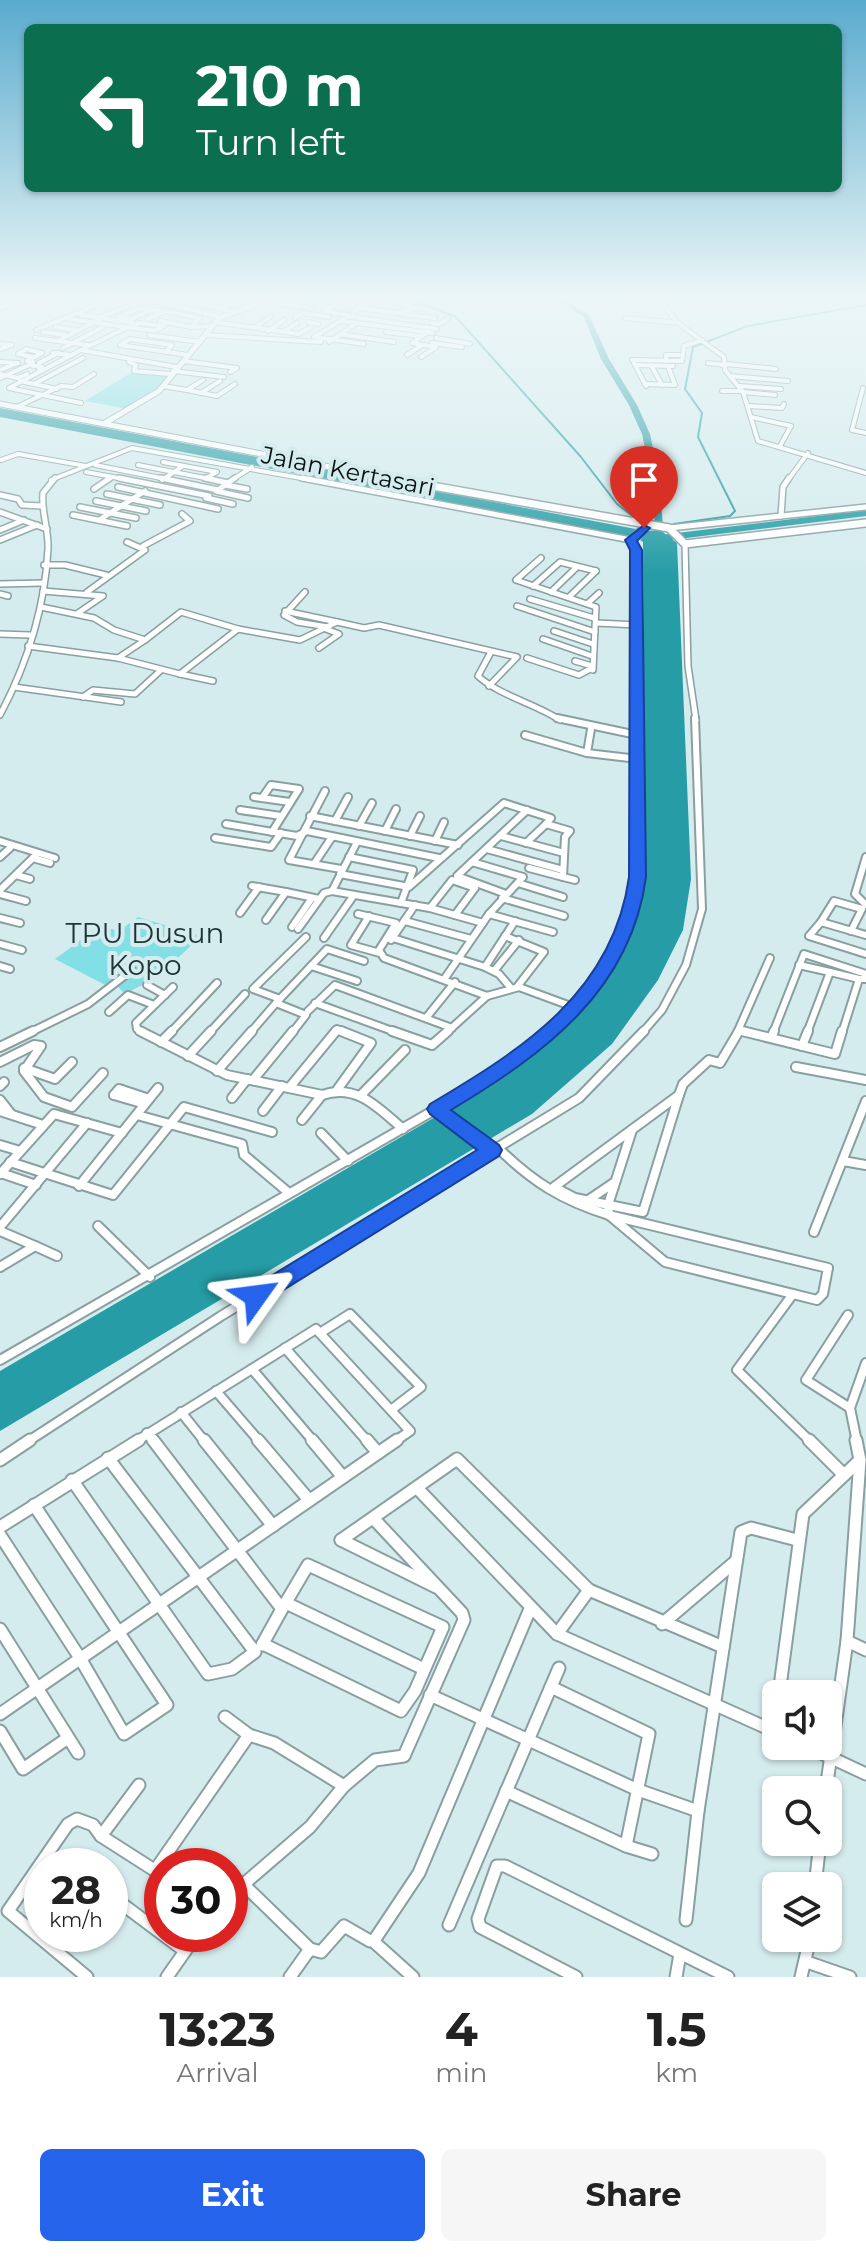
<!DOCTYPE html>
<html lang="en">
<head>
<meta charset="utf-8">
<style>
  body { margin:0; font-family:Montserrat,sans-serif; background:#f6f6f6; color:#222; height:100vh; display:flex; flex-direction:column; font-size:30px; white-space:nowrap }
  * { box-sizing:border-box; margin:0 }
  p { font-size:26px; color:#767676 }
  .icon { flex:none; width:44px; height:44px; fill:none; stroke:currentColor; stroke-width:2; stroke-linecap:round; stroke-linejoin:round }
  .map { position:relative; height:1977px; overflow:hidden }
  .panel { display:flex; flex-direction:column; background:#fff; flex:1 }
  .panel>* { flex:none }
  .top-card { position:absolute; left:24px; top:24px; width:818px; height:168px; border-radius:12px; box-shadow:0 2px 6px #0004; background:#0b6e4f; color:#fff; overflow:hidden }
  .fabs { position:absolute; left:762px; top:1680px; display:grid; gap:16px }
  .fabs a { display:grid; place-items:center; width:80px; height:80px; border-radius:12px; background:#fff; box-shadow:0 2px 6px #0004; font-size:40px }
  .speed { position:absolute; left:24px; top:1848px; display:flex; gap:16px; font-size:40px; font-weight:700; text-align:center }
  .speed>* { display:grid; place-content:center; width:104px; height:104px; border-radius:50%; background:#fff; box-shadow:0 2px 6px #0004; line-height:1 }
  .speed small { font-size:20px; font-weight:400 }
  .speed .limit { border:12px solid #d22; background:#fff; color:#111 }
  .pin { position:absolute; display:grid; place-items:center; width:68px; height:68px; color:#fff; margin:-82px -34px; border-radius:50% 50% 50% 0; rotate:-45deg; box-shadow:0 0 8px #0007 }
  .pin .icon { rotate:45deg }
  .me { position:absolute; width:88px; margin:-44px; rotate:59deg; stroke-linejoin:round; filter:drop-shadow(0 0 6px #0008) }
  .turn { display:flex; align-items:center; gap:28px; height:168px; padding:0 40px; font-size:36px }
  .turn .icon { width:104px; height:104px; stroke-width:2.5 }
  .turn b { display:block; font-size:56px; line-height:68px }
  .eta { display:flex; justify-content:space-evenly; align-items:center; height:136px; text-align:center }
  .eta b { font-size:48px; font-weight:700; line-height:56px }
  .button { display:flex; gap:16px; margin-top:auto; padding:16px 40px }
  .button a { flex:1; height:92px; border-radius:12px; background:#2563eb; color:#fff; font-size:32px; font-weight:700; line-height:92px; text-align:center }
  .button a+a { background:#f6f6f6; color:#222 }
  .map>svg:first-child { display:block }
  .green { fill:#83dfe6 }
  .water { fill:#269da6 }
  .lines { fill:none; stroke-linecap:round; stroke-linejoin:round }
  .stream { stroke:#269da6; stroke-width:2 }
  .canal { stroke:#269da6; stroke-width:6 }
  .river { fill:#269da6; fill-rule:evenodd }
  .street-far4-casing { stroke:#899fa0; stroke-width:6 }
  .street-far3-casing { stroke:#899fa0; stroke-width:8 }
  .street-far2-casing { stroke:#899fa0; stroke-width:10 }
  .street-far1-casing { stroke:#899fa0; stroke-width:12 }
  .street-casing { stroke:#899fa0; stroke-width:15 }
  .secondary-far1-casing { stroke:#899fa0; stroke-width:7 }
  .secondary-casing { stroke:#899fa0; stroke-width:10 }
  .street-far4 { stroke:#fff; stroke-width:4 }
  .street-far3 { stroke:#fff; stroke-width:5 }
  .street-far2 { stroke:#fff; stroke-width:6 }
  .street-far1 { stroke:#fff; stroke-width:8 }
  .street { stroke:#fff; stroke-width:11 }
  .secondary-far1 { stroke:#fff; stroke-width:5 }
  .secondary { stroke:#fff; stroke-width:7 }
  .route { fill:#2563eb; stroke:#184099; stroke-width:2 }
  .labels { text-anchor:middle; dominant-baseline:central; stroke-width:8; stroke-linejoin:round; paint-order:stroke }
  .far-street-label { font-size:24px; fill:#091011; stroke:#d5ecee }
  .park-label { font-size:28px; fill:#1c3537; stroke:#d5ecee }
</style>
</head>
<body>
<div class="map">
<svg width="866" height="1977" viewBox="0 0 866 1977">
  <rect width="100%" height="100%" fill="#d5ecee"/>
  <g class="green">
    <path d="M134,371L169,376L163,386L128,409L85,401Z"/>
    <path d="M138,917L201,936L159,976L125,994L117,986L113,989L55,959L100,926L119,931Z"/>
  </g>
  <g class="water">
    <path d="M0,408L641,530L633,538L0,417Z"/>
    <path d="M660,530L677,543L691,879L683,930L658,980L612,1044L532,1114L0,1431V1371L466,1099L528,1058L577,1015L625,950L640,908L645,848L643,542L640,540L648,531Z"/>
  </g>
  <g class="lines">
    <g class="stream">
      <path d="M404,297L456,317L581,457L617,504L635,518"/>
      <path d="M674,524L730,516L735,511L698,437L702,413L685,389L693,347L748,326L866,305"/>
    </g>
    <path class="canal" d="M629,532L661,538L866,513"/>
    <path class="river" d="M553,297H560L589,315L609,359L637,405L650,434L659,476L664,540L656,538L651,476L642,434L629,405L601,359L584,317Z"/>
    <g class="street-far4-casing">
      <g id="street-far4">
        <path d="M27,297L55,302"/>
        <path d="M98,297L96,299L159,302L220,317"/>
        <path d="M176,297L233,312"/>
        <path d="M657,297L678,323L724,357L725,370L743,392L758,441L866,473"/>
        <path d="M337,301L353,297"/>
        <path d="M635,301L666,304"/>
        <path d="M203,302L219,297"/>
        <path d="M266,302L312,308"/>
        <path d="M346,304L375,297"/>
        <path d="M0,308L27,297"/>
        <path d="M221,308L239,302"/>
        <path d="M359,308L398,313L413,309"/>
        <path d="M150,310L132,319L119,317L139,308L162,312"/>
        <path d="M353,312L359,308L356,307L388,299L419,309"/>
        <path d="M402,314L435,318"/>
        <path d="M349,315L323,311L339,302L356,307"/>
        <path d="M347,316L437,329"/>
        <path d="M348,316L340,321L357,323"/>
        <path d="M100,317L126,307"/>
        <path d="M102,318L137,324"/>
        <path d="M295,318L303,313L329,317"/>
        <path d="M625,318L679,323"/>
        <path d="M69,319L155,331L164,326L138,323"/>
        <path d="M148,319L164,311L200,318L193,325"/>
        <path d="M160,321L191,327L212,326"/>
        <path d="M340,321L314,337L364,344"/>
        <path d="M215,322L299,334L311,327"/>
        <path d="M308,322L318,324"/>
        <path d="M432,323L440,324L448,318"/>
        <path d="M56,327L76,330"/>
        <path d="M256,327L271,316"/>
        <path d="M36,330L104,302"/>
        <path d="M268,331L284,320"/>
        <path d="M43,332L65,335"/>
        <path d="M283,332L297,323"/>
        <path d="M386,332L420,336"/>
        <path d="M340,334L394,342"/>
        <path d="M149,335L200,342"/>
        <path d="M207,335L321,342"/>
        <path d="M35,338L88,345"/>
        <path d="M436,338L470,344"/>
        <path d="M58,341L102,318L81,315"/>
        <path d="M329,342L357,323L433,333"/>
        <path d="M432,343L462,347"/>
        <path d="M0,344L12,345L0,349"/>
        <path d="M120,345L188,355"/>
        <path d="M120,345L130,339L172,345L166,352"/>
        <path d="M63,348L103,327"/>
        <path d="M83,349L126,328"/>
        <path d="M53,353L70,355"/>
        <path d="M407,355L422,345"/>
        <path d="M32,357L18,354L26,349L42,353"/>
        <path d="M421,357L436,347L412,343L428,332"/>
        <path d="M632,360L682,361L684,346L702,340"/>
        <path d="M183,361L237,368L230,372"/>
        <path d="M666,361V355H679"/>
        <path d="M0,362L18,363"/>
        <path d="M33,362L27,361L42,353"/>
        <path d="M129,362L136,365L134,371L170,374"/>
        <path d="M39,363L58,353"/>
        <path d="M634,363L646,386"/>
        <path d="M708,363L726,365"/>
        <path d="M726,364L776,369"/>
        <path d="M635,365L673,366"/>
        <path d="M651,365L662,385"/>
        <path d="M0,370L18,363"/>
        <path d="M173,371L224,377"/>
        <path d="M0,374L18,378L27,374"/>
        <path d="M730,376L788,381"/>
        <path d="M0,378L29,365L42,367L39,369"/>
        <path d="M20,381L57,389"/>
        <path d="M34,384L83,358"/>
        <path d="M645,384L675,385L668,366"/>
        <path d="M163,386L187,390L203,380"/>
        <path d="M739,386L781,389"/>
        <path d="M863,388L852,430L866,433"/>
        <path d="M187,390L217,396L235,384"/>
        <path d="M722,391H742"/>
        <path d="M743,392L775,395"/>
        <path d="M201,393L220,381"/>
        <path d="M81,403L9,388L81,350L176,367"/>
        <path d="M749,406L782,408L784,404"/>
        <path d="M17,407L61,386L73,387L94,374"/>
        <path d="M751,417L791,426L780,446"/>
        <path d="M1,460L18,454L86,466"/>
        <path d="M163,462L217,472L206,478"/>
        <path d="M95,465L171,480"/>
        <path d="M138,465L215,480"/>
        <path d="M86,472L129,480"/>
        <path d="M51,480L132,448L312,480"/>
        <path d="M107,480L112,477"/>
        <path d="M162,480L183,466"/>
        <path d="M232,480L252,467"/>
        <path d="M788,480L808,453"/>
      </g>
    </g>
    <g class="street-far3-casing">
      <g id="street-far3">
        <path d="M119,478L209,496"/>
        <path d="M161,478L218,490L235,478"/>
        <path d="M205,478L228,483"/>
        <path d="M302,478L631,540L644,526"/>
        <path d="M225,485L247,489"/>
        <path d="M118,487L218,509"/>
        <path d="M94,489L110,478"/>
        <path d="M216,491L248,498"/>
        <path d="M107,494L160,505"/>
        <path d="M0,495L18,499L22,505L42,506"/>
        <path d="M206,498L233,504"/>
        <path d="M96,501L146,511"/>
        <path d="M80,507L136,518"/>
        <path d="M0,512L47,529"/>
        <path d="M73,515L127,526"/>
        <path d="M781,516L783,487L789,478"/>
        <path d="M99,520L145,491"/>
        <path d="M669,528L866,507"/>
        <path d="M0,530L24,520"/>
        <path d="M0,540L37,525"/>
        <path d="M631,540L636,550L637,720"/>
        <path d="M685,544L688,666L696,720"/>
        <path d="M143,546L190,521L182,514"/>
        <path d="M541,558L516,580L596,607L593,670"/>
        <path d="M44,565H65L106,575"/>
        <path d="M0,584L43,583"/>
        <path d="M533,586L560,562L596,571"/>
        <path d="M43,591L103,596L78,613"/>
        <path d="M87,592L145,550L127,542"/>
        <path d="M305,592L284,615L297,622L328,627"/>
        <path d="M551,592L577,567"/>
        <path d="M0,594L8,596"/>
        <path d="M569,597L596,571"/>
        <path d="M530,599L594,618"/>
        <path d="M588,603L599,593"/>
        <path d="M517,606L595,632"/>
        <path d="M41,607L94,618L114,630L145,640L118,658"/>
        <path d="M285,611L337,622"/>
        <path d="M596,623L638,625"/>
        <path d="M554,631L593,644"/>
        <path d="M0,634L30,635"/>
        <path d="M543,639L592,656"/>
        <path d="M145,640L181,612L238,629"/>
        <path d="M28,646L118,658L180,674L238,629L300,640L337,622L364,628L379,625L517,657L489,686"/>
        <path d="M319,648L339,634L326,629"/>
        <path d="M491,652L478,676C500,696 534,703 560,720"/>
        <path d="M527,658L579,675L592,668"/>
        <path d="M575,661L592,666"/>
        <path d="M180,674L213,681"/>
        <path d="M14,687L121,702"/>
        <path d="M83,697L93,690L135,694L160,671"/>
        <path d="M0,715C27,664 45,607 48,549C49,530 41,512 43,493L55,478"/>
      </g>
    </g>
    <g class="street-far2-casing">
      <g id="street-far2">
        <path d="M557,718L637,735"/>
        <path d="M525,735L587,753L638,759"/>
        <path d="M587,753L591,729"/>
        <path d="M325,791L289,860L341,869"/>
        <path d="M254,797L290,802"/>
        <path d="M262,798L271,785L299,789L272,832"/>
        <path d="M240,810L281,816"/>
        <path d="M310,816L458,845"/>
        <path d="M335,821L348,797"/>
        <path d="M226,824L297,836L307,831L439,858"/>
        <path d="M359,826L372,803"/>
        <path d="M385,831L396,809"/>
        <path d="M410,836L420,816"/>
        <path d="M501,836L564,853"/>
        <path d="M215,838L271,847L281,833"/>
        <path d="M0,841L55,858"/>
        <path d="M435,841L444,822"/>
        <path d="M357,842L332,891L430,908L483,923"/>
        <path d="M526,843L546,824"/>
        <path d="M487,849L563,870"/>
        <path d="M0,857L10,848"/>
        <path d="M349,857L413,870L401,903"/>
        <path d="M866,857L855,894L866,905"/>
        <path d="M33,858L50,863"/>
        <path d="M314,864L332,837"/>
        <path d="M529,868L563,877"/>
        <path d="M340,874L409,887L504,803L551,818L546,824L570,831L565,837L563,877L575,880"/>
        <path d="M16,875L30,879"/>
        <path d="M518,883L563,897"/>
        <path d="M252,886L286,892"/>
        <path d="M0,890L36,855"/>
        <path d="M0,894L26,901"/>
        <path d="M506,894L457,876L527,810"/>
        <path d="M502,898L564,916"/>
        <path d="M430,908L452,880L475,888L455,915"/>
        <path d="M240,913L259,887"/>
        <path d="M358,914L396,923L379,950L384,958L487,996L519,987L576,1008"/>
        <path d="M489,914L553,932"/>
        <path d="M369,916L351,945L380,953"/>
        <path d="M0,918L20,923"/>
        <path d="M266,920L286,892L319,899"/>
        <path d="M405,921L471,939"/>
        <path d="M821,922L834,901L862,909L851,931"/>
        <path d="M292,927L312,898"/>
        <path d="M298,929L324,893L332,891"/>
        <path d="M866,935L821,922L809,936L866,954"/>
        <path d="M505,936L544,952L517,987"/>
        <path d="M324,938L354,895"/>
        <path d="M393,938L485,967"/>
        <path d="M391,940L415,905"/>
        <path d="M0,944L22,950"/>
        <path d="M799,965L830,972"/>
        <path d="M0,966L10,969"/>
        <path d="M311,966L357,981"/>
        <path d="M494,971L519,940"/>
        <path d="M445,978L489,914L523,877L472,862"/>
        <path d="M147,985L165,995"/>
        <path d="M511,988L499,974L485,967L515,921"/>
        <path d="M280,999L253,989L306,937"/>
        <path d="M276,1003L327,949L364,961"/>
        <path d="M315,1003L398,1033"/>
        <path d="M308,1011L335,985L452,1028"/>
        <path d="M109,1012L128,995L154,1005"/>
        <path d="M426,1018L455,982"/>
        <path d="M739,1030L750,1033"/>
        <path d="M29,1033L88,1004L132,970"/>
        <path d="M144,1033L137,1029L136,1023L173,987"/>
        <path d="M170,1033L217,983"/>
        <path d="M209,1033L245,994"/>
        <path d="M250,1033L276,1003L306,1015L292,1033"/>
        <path d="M334,1033L337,1029L346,1033"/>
        <path d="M446,1033L487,996"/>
        <path d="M549,1033C658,930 637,854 637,718"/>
        <path d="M642,1033L662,1010L686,965L702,909L695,718"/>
        <path d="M737,1033L770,958"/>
        <path d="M773,1033L804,954L866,974"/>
        <path d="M807,1033L830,972L859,979"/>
        <path d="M842,1033L859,979H866"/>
      </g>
    </g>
    <g class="street-far1-casing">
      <g id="street-far1">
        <path d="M140,1031L227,1075L322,1095C357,1083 378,1108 403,1129"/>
        <path d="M392,1031L432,1045L448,1031"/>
        <path d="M742,1031L835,1054L842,1031"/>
        <path d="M771,1038L774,1031"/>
        <path d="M161,1042L172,1031"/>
        <path d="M802,1046L808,1031"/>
        <path d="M0,1047L33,1031"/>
        <path d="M188,1056L211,1031"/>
        <path d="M0,1062L34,1045L41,1046L24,1071L44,1097L72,1107L103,1073"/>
        <path d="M796,1067L866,1080"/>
        <path d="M24,1068L55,1079L72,1062"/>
        <path d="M217,1071L252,1031"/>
        <path d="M253,1080L293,1031"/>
        <path d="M0,1086L4,1082"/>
        <path d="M289,1088L336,1031"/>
        <path d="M337,1090L371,1043L341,1031"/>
        <path d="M114,1095L119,1089L149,1099"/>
        <path d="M114,1095L145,1104"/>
        <path d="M361,1095L405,1050"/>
        <path d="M679,1095L643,1212L575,1198L554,1187Z"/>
        <path d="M679,1095L683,1084L709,1060L720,1063L739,1031"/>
        <path d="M232,1098L247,1079"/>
        <path d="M0,1100L11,1114"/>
        <path d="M437,1109L491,1150"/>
        <path d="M0,1111L43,1125"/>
        <path d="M263,1111L282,1086"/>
        <path d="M137,1115L242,1144L244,1155L289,1193"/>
        <path d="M302,1120L322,1095"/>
        <path d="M321,1133L348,1161"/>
        <path d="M0,1145L20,1151"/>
        <path d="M497,1147C533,1182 561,1200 609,1215"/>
        <path d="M843,1161L866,1165"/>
        <path d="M10,1162L113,1195L184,1107L272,1132"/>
        <path d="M1,1173L36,1185"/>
        <path d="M0,1174L54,1114L122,1133"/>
        <path d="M79,1186L158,1088"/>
        <path d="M587,1201L615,1182"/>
        <path d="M609,1215L828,1268L823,1294L817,1300L665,1262Z"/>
        <path d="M609,1215L608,1205L632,1130"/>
        <path d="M98,1226L150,1277"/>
        <path d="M0,1227L87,1123"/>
        <path d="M0,1231L35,1246L0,1267"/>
        <path d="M814,1232L866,1101"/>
        <path d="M35,1246L57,1256"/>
        <path d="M793,1294L737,1370L811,1442"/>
        <path d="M848,1315L806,1380L850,1408"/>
        <path d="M320,1333L350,1314L421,1387L391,1410"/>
        <path d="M285,1348L368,1442"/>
        <path d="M0,1360L497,1074L551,1031"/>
        <path d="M252,1369L314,1442"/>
        <path d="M216,1391L260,1442"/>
        <path d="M181,1412L205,1442"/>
        <path d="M147,1433L154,1442"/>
        <path d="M27,1442L221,1316L579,1098L644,1031"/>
        <path d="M135,1442L316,1329L410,1431L394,1442"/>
        <path d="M857,1442L850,1408L866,1363"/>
      </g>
    </g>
    <g class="street-casing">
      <g id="street">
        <path d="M153,1440L282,1609L262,1645"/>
        <path d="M204,1440L273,1526"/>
        <path d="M258,1440L309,1500"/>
        <path d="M312,1440L343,1477"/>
        <path d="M367,1440L378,1453"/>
        <path d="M809,1440L844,1475"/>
        <path d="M0,1460L30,1440"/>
        <path d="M72,1480L208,1674L232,1669L255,1652L108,1458"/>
        <path d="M417,1488L557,1634L776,1732"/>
        <path d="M0,1527L139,1440"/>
        <path d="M0,1535L80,1658L124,1734L167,1705L34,1505"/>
        <path d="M341,1540L457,1459L589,1590L723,1647"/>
        <path d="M341,1540L436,1587"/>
        <path d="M286,1603L424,1669"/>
        <path d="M662,1624L736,1561"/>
        <path d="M0,1629L78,1753"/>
        <path d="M557,1634L589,1590"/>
        <path d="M847,1641L866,1650"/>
        <path d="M263,1644L401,1711L415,1691L443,1627L308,1565L282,1609"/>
        <path d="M551,1687L649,1734L626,1846"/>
        <path d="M779,1694L803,1514L860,1460"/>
        <path d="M430,1695L638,1790L698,1811"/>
        <path d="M0,1714L397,1440"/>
        <path d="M225,1717L249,1735L274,1743L344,1786"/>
        <path d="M0,1731L23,1769L65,1740"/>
        <path d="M774,1731L776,1718"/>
        <path d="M806,1746L866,1774"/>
        <path d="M826,1790L847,1641L860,1460L856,1440"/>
        <path d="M506,1791L626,1846L652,1854"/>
        <path d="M101,1836L139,1785"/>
        <path d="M156,1869L249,1735"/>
        <path d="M242,1883L310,1949"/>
        <path d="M815,1886L820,1842"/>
        <path d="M110,1895L185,1951"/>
        <path d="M230,1896L310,1827L344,1786L375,1760L404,1756L464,1620L462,1613L374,1519"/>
        <path d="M686,1920L698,1811L741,1532L751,1528L797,1540"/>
        <path d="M449,1925L559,1668"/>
        <path d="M373,1941L413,1977"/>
        <path d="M807,1962L850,1977"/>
        <path d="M87,1977L8,1911L68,1824L77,1819L93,1825L101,1836L162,1875"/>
        <path d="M167,1977L197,1934"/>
        <path d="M290,1977L310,1949L321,1952L344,1926L370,1941L375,1939L419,1873L530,1609"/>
        <path d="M576,1977L480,1927L478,1919L497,1866H505L728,1977"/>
        <path d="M676,1977L680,1954"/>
        <path d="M801,1977L810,1938"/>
      </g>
    </g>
    <g class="secondary-far1-casing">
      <g id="secondary-far1">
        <path d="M0,404L398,480"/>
        <path d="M105,423L159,391L219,318L277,297"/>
      </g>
    </g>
    <g class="secondary-casing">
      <path id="secondary" d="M387,478L669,528L685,544L866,523"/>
    </g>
    <use href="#street-far4" class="street-far4"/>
    <use href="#street-far3" class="street-far3"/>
    <use href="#street-far2" class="street-far2"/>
    <use href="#street-far1" class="street-far1"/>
    <use href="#street" class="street"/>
    <use href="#secondary-far1" class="secondary-far1"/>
    <use href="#secondary" class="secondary"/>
  </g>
  <linearGradient id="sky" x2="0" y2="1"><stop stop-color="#5aabce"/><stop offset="0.52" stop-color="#ecf6f7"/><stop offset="1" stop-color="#ecf6f7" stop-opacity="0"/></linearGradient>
  <rect width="866" height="573" fill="url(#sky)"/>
  <path class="route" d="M644,525L650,528L637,541L642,550L646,877C631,991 544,1054 451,1110L499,1145L502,1150L499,1156L264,1302H248L244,1296L248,1290L477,1150L430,1114L427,1109L430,1104C523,1049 613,992 629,877L630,550L625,540Z"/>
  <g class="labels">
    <g class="far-street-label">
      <text transform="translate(348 471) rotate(11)">Jalan Kertasari</text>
    </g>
    <g class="park-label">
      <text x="145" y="933">TPU Dusun<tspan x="145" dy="32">Kopo</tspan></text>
    </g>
  </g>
</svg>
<div class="fabs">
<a><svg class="icon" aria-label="sound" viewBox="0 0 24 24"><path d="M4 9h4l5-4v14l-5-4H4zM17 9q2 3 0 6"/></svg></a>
<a><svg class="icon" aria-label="search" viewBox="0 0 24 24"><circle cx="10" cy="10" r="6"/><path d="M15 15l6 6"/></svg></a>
<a><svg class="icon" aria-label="layers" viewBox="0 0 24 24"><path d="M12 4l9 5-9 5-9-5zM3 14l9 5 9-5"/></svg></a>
</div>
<div class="speed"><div>28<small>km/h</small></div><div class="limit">30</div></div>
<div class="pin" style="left:644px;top:528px;background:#d93025"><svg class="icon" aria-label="arrive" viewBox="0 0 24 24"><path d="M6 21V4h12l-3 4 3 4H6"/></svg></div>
<svg class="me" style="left:256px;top:1296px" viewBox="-20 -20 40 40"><path d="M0-17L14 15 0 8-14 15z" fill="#2563eb" stroke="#fff" stroke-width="4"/></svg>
<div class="top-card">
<div class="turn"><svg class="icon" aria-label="left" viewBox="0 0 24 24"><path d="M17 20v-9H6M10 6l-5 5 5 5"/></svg><div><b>210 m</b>Turn left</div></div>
</div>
</div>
<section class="panel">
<div class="eta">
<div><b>13:23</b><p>Arrival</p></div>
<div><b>4</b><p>min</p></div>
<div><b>1.5</b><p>km</p></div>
</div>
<div class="button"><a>Exit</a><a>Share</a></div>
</section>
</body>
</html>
